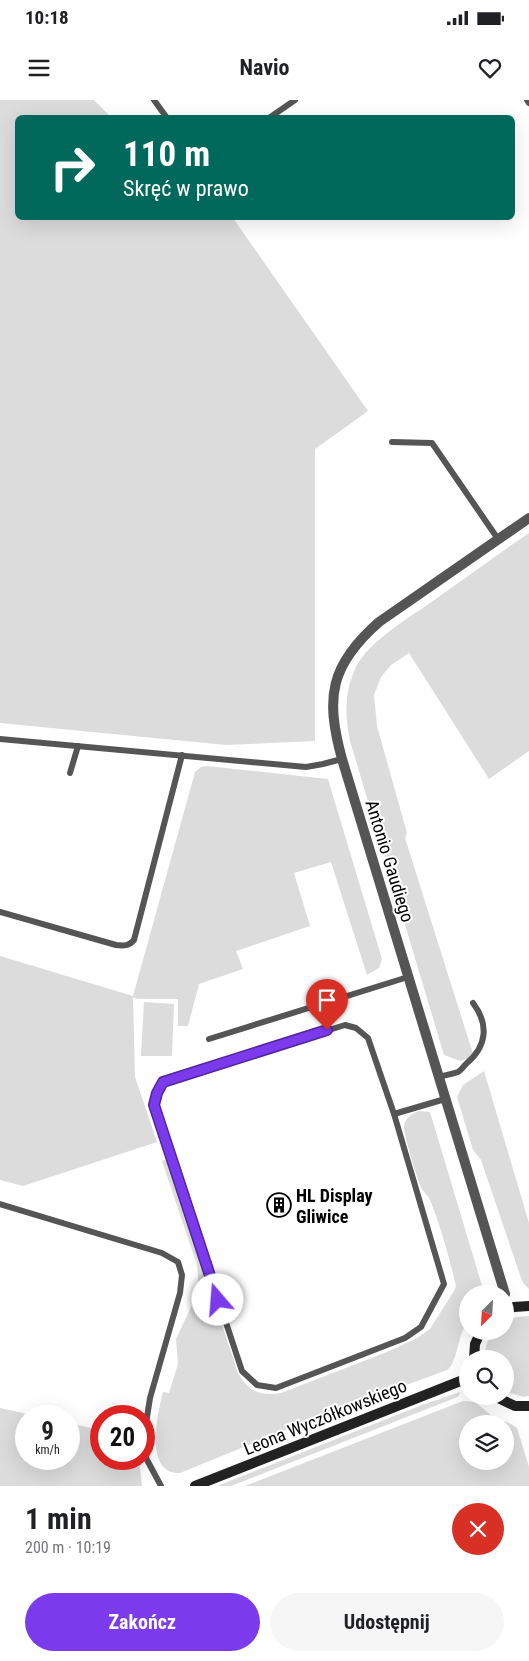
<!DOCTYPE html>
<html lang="pl">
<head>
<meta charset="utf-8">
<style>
  body { margin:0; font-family:"Roboto Condensed",sans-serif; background:#f6f6f6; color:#202124; height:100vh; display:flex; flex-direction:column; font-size:19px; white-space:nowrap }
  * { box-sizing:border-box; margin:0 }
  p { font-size:16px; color:#757577 }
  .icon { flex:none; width:28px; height:28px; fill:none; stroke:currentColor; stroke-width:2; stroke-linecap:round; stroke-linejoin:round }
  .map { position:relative; height:1386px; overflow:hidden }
  .details { display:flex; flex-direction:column; background:#fff; flex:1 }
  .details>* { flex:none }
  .top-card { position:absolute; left:15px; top:15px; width:500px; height:105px; border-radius:8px; box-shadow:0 5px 20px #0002; background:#00695c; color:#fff; overflow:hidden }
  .needle { width:32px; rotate:204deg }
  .buttons { position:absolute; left:459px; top:1185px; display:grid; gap:10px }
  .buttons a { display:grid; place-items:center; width:55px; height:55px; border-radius:50%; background:#fff; box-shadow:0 5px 20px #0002; font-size:25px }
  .speed { position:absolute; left:15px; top:1305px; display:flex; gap:10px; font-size:25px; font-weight:700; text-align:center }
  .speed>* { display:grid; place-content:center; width:65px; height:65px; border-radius:50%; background:#fff; box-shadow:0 5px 20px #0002; line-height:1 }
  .speed small { font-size:12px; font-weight:400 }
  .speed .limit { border:8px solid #d22; background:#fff; color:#111 }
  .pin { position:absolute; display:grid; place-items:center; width:42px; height:42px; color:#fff; margin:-51px -21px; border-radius:50% 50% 50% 0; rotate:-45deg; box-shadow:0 0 5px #0007 }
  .pin .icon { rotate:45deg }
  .me { position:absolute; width:55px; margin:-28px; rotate:342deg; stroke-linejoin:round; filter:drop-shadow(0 0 4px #0008) }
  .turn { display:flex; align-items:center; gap:18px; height:105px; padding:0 25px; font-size:22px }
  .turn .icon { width:65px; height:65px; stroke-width:2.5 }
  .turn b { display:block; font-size:35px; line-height:42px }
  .round { display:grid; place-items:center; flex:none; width:52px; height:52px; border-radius:26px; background:#f6f6f6 }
  .overview { display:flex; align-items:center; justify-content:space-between; height:85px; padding:0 25px }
  h1 { font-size:30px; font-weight:700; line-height:38px }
  .button { display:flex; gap:10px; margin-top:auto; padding:10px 25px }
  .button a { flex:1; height:58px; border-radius:30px; background:#7c3aed; color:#fff; font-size:20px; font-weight:700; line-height:58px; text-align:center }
  .button a+a { background:#f6f6f6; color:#202124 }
  .status { display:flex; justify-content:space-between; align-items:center; height:35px; padding:0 25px; background:#fff; direction:ltr }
  .status svg { height:14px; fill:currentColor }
  header { display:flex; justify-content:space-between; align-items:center; height:65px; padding:0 25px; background:#fff; font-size:22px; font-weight:700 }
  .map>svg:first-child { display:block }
  .green { fill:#dcdcdc; fill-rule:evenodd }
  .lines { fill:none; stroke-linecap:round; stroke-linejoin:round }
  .lane { stroke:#555; stroke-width:6 }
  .street { stroke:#555; stroke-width:10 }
  .secondary { stroke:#222; stroke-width:10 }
  .route-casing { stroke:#51269a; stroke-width:12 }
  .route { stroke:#7c3aed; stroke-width:9 }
  .labels { text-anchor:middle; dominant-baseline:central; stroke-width:4; stroke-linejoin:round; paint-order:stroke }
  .street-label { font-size:18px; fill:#000; stroke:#fff }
  .poi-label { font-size:18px; font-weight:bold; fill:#000; stroke:#fff; text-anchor:start }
</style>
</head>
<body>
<div class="status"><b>10:18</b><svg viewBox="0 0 49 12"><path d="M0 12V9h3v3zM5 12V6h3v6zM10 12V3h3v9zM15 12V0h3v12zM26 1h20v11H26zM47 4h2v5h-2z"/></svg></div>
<header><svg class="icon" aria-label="menu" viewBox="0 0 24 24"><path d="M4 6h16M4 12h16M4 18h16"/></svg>Navio<svg class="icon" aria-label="heart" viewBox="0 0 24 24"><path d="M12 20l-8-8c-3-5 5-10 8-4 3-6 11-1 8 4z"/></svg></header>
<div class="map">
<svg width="529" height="1386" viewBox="0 0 529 1386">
  <rect width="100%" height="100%" fill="#fff"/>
  <g class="green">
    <path d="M0,0H94L111,17L18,18V118H233L368,311L315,349V641L226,645L0,623Z"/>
    <path d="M529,433V651L489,679L409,553L391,565L381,577L374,595L377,626L407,733L405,738L474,957L460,961L444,955L350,641C345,616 344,592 356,567C368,542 410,517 433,501C465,478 497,455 529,433Z"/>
    <path d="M207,666L328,679L382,859L379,868L367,875L331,762L294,773L310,826L236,851L243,869L199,884L188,926H178V899H138L133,897L135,977L157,1042L23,1086L0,1080V856L133,896L195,672L201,667Z"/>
    <path d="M144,902L174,904L172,956H141Z"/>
    <path d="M484,971L529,1123V1189L524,1184L521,1178L481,1060L473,1050L457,997L463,985Z"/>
    <path d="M419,1011L430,1012L483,1189V1194H468L467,1221L461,1235L455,1257L451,1266L447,1270L293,1327L180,1373C143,1375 158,1311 163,1292L169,1293L178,1264L176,1239L199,1190L197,1165L162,1061L167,1059L238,1273C249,1292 259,1296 281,1293L387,1252L417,1238L430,1229L454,1191L456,1186C449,1157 441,1127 430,1100C428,1095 423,1092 421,1087C417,1078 404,1036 404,1027C405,1018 411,1014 419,1011Z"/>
    <path d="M529,1216V1296L523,1297L505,1291V1259H485C484,1248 488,1240 493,1231H505V1221L517,1217Z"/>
    <path d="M460,1292L459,1296L455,1298L231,1386H217L422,1305Z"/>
    <path d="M463,1301L475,1302L492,1316L509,1323L517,1328L529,1367V1386H245ZM468,1324H505V1361H468Z"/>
    <path d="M0,1308L37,1316H26V1359H69V1323L101,1330V1359H139L142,1386H0Z"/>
  </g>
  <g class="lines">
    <g class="lane">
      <path d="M154,0L167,18"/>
      <path d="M527,0L529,3"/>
      <path d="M269,18L295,0"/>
      <path d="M392,342L432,343L498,439"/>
      <path d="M0,639L306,667L323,664L342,659"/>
      <path d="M70,673L78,646"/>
      <path d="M0,812L116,845C124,846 129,846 134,840L182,655"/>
      <path d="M209,939L408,877"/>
      <path d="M439,977C445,975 453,974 458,972C461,970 464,966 467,963C487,946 489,924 473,903"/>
      <path d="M394,1014L368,938L356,928L345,925L163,982L157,993L154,1005L242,1271L257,1285L276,1288L405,1238L421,1227L444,1184L394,1014L445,999"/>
      <path d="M0,1104L162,1153L178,1162L182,1175L180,1193L150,1298L144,1336"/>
      <path d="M144,1336L146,1358L161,1386"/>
    </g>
    <path class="street" d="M505,1194L342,659C325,597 330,565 379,522L529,418"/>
    <g class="secondary">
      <path d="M505,1210L514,1207L529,1206"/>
      <path d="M474,1259L475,1244L481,1231"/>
      <path d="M494,1296L515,1306H529"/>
      <path d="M195,1386L468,1278"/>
    </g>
  </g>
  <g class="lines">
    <g class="route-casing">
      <path id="route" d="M218,1200L154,1005L157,993L163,982L327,930"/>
    </g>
    <use href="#route" class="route"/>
  </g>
  <defs>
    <g id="building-ring" transform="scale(1.25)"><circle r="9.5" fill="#fff" stroke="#000" stroke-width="1.5"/><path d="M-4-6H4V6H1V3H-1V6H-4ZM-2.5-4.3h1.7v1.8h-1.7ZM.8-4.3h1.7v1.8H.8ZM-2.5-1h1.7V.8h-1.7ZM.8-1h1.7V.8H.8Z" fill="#000"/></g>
  </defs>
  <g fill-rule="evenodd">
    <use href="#building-ring" x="279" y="1105"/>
  </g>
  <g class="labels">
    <g class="street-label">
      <text transform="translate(390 761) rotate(73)">Antonio Gaudiego</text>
      <text transform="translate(325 1317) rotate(-22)">Leona Wyczółkowskiego</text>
    </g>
    <g class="poi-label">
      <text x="296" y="1095">HL Display<tspan x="296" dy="21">Gliwice</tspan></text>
    </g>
  </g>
</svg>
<div class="buttons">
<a><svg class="needle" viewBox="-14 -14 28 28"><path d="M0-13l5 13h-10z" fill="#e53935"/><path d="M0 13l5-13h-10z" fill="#757577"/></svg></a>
<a><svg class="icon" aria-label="search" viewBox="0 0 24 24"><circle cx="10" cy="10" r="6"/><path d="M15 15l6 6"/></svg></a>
<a><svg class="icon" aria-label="layers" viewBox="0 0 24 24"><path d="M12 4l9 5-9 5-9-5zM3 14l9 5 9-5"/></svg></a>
</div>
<div class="speed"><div>9<small>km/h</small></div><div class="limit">20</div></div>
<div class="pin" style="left:327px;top:930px;background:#d93025"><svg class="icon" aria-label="arrive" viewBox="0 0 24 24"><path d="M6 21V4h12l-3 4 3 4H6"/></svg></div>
<svg class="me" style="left:218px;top:1200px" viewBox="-20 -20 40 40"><circle r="19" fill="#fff"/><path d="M0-13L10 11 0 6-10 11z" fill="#7c3aed"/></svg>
<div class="top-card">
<div class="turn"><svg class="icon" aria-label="right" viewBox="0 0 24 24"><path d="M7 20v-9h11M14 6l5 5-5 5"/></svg><div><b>110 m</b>Skręć w prawo</div></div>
</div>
</div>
<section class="details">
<div class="overview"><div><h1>1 min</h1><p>200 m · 10:19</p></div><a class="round" style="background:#d93025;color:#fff"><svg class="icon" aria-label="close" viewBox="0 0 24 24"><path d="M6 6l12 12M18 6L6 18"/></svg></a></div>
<div class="button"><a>Zakończ</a><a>Udostępnij</a></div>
</section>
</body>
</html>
